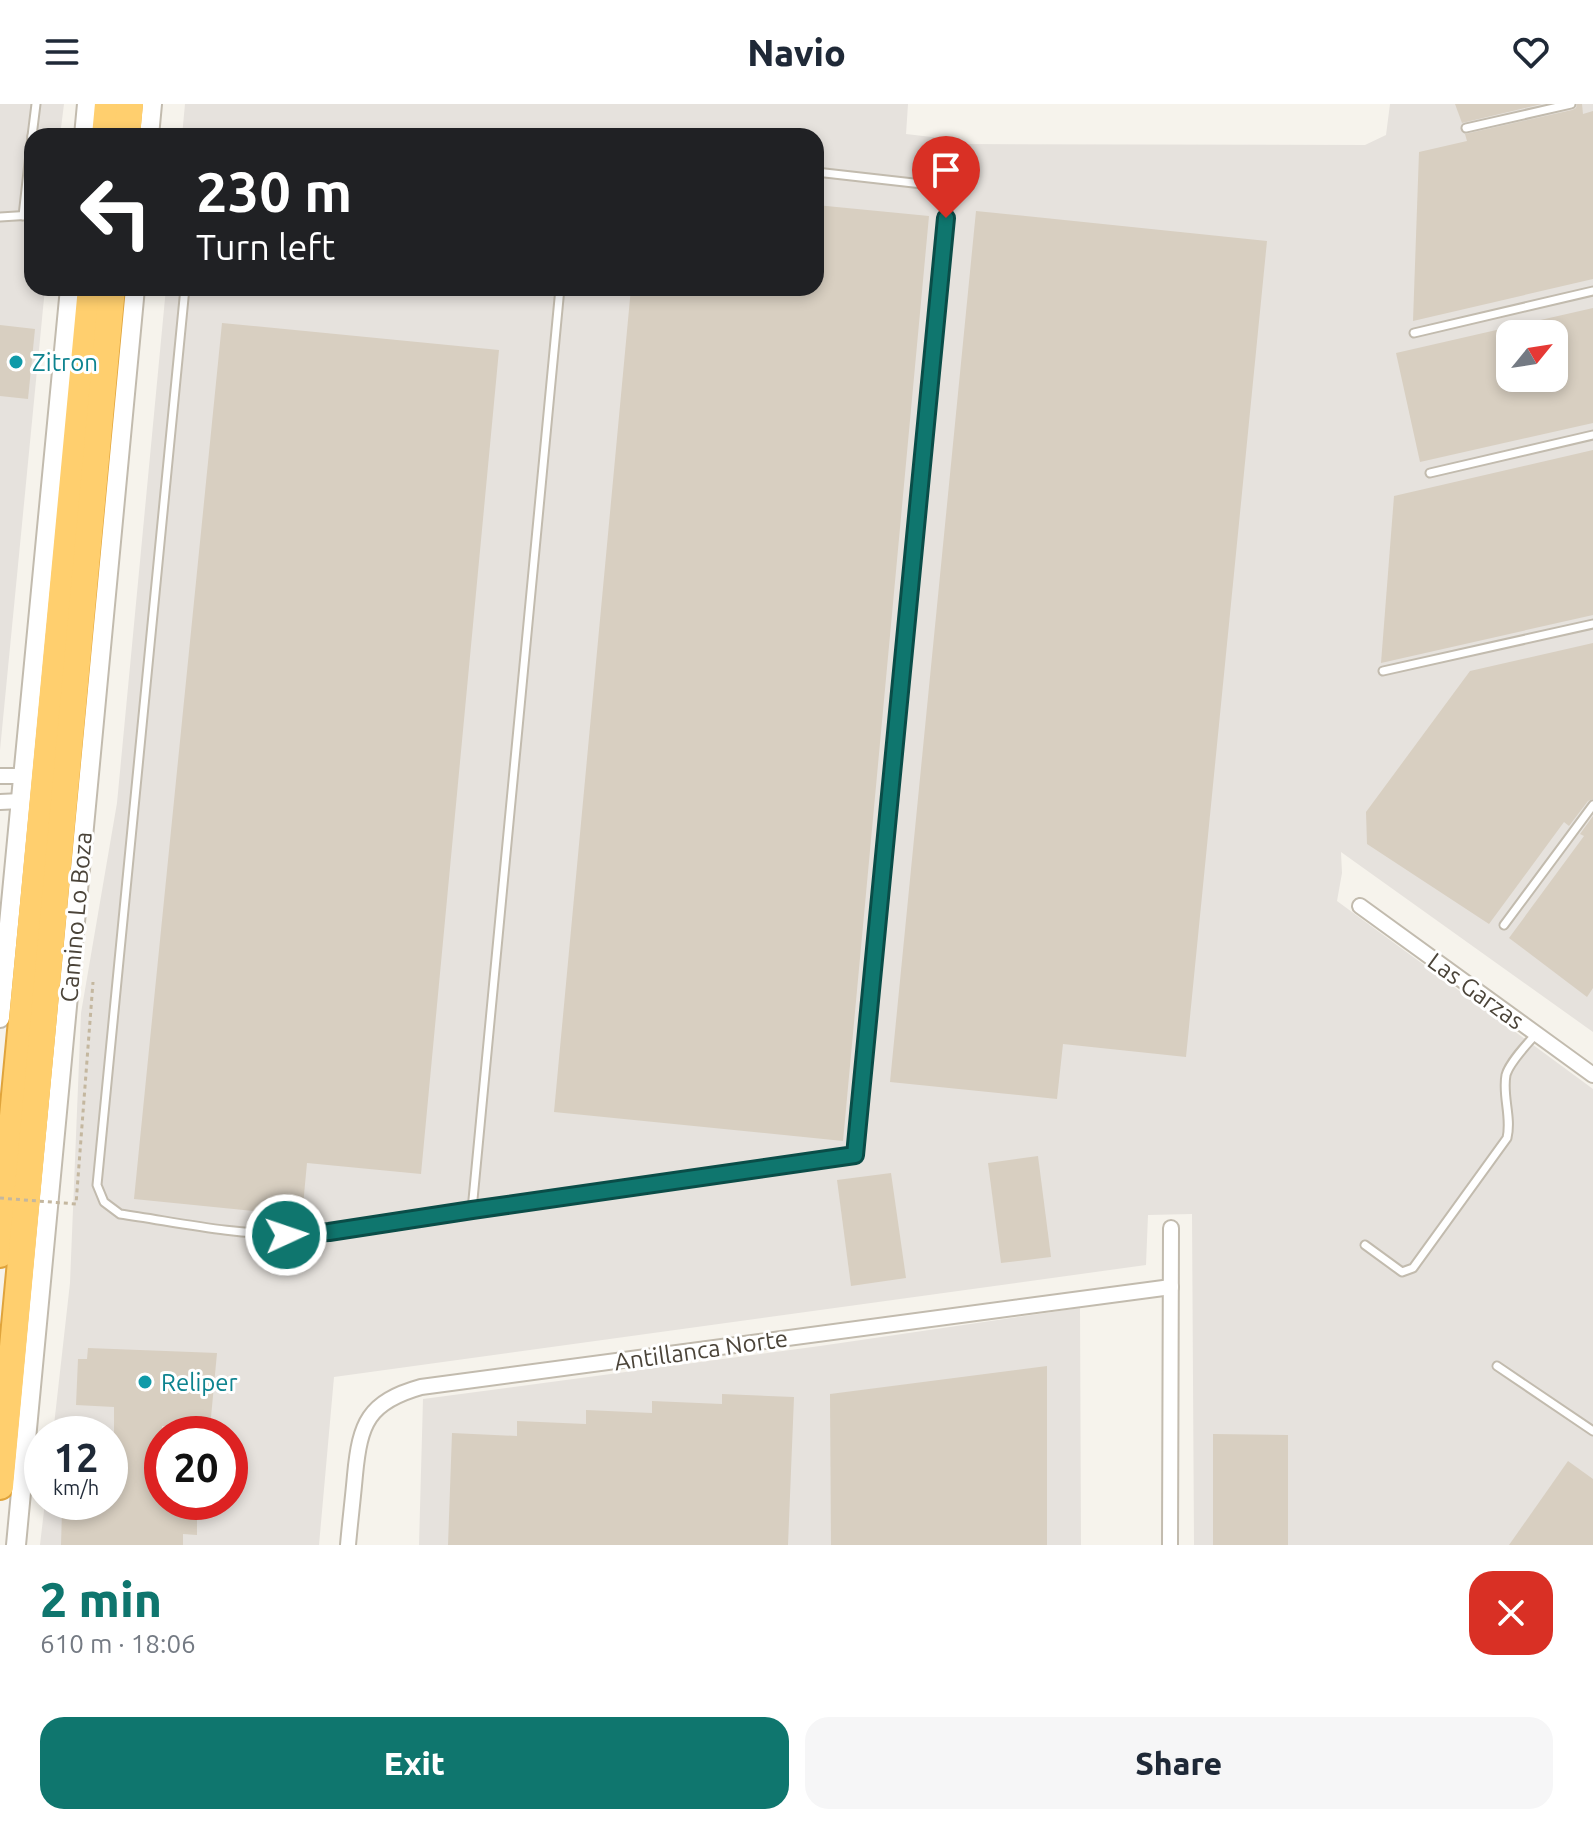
<!DOCTYPE html>
<html lang="en">
<head>
<meta charset="utf-8">
<style>
  body { margin:0; font-family:Ubuntu,sans-serif; background:#f6f6f7; color:#1f2937; height:100vh; display:flex; flex-direction:column; font-size:30px; white-space:nowrap }
  * { box-sizing:border-box; margin:0 }
  p { font-size:26px; color:#747a83 }
  .icon { flex:none; width:44px; height:44px; fill:none; stroke:currentColor; stroke-width:2; stroke-linecap:round; stroke-linejoin:round }
  .map { position:relative; height:1441px; overflow:hidden }
  .side { display:flex; flex-direction:column; background:#fff; flex:1 }
  .side>* { flex:none }
  .top-card { position:absolute; left:24px; top:24px; width:800px; height:168px; border-radius:24px; box-shadow:0 4px 12px #0003; background:#202124; color:#fff; overflow:hidden }
  .needle { width:52px; rotate:60deg }
  .buttons { position:absolute; left:1496px; top:216px; display:grid; gap:16px }
  .buttons a { display:grid; place-items:center; width:72px; height:72px; border-radius:16px; background:#fff; box-shadow:0 4px 12px #0003; font-size:40px }
  .speed { position:absolute; left:24px; top:1312px; display:flex; gap:16px; font-size:40px; font-weight:700; text-align:center }
  .speed>* { display:grid; place-content:center; width:104px; height:104px; border-radius:50%; background:#fff; box-shadow:0 4px 12px #0003; line-height:1 }
  .speed small { font-size:20px; font-weight:400 }
  .speed .limit { border:12px solid #d22; background:#fff; color:#111 }
  .pin { position:absolute; display:grid; place-items:center; width:68px; height:68px; color:#fff; margin:-82px -34px; border-radius:50% 50% 50% 0; rotate:-45deg; box-shadow:0 0 8px #0007 }
  .pin .icon { rotate:45deg }
  .me { position:absolute; width:88px; margin:-44px; rotate:87deg; stroke-linejoin:round; filter:drop-shadow(0 0 6px #0008) }
  .turn { display:flex; align-items:center; gap:28px; height:168px; padding:0 40px; font-size:36px }
  .turn .icon { width:104px; height:104px; stroke-width:2.5 }
  .turn b { display:block; font-size:56px; line-height:68px }
  .round { display:grid; place-items:center; flex:none; width:84px; height:84px; border-radius:24px; background:#f6f6f7 }
  .headline { display:flex; align-items:center; justify-content:space-between; height:136px; padding:0 40px }
  h1 { font-size:48px; font-weight:800; line-height:60px; color:#0f766e }
  .action { display:flex; gap:16px; margin-top:auto; padding:16px 40px }
  .action a { flex:1; height:92px; border-radius:24px; background:#0f766e; color:#fff; font-size:32px; font-weight:800; line-height:92px; text-align:center }
  .action a+a { background:#f6f6f7; color:#1f2937 }
  header { display:flex; justify-content:space-between; align-items:center; height:104px; padding:0 40px; background:#fff; font-size:36px; font-weight:800 }
  .map>svg:first-child { display:block }
  .industrial { fill:#e6e2dd; fill-rule:evenodd }
  .building { fill:#d8cfc1; fill-rule:evenodd }
  .lines { fill:none; stroke-linecap:round; stroke-linejoin:round }
  .service-casing { stroke:#c2bbae; stroke-width:11 }
  .minor-casing { stroke:#c2bbae; stroke-width:18 }
  .tertiary-casing { stroke:#c2bbae; stroke-width:22 }
  .motorway-casing { stroke:#e0a43c; stroke-width:30 }
  .service { stroke:#fff; stroke-width:7 }
  .minor { stroke:#fff; stroke-width:14 }
  .tertiary { stroke:#fff; stroke-width:18 }
  .motorway { stroke:#ffcf6e; stroke-width:26 }
  .path-bridge { stroke:#c4b79f; stroke-width:3; stroke-dasharray:4 4; stroke-linecap:butt }
  .route-casing { stroke:#0a4d48; stroke-width:20 }
  .route { stroke:#0f766e; stroke-width:14 }
  .culture-dot { fill:#0f9aa8; stroke:#fff; stroke-width:3 }
  .labels { text-anchor:middle; dominant-baseline:central; stroke-width:6; stroke-linejoin:round; paint-order:stroke }
  .culture-label { font-size:24px; fill:#0d838f; stroke:#fff; text-anchor:start }
  .street-label { font-size:24px; fill:#4b4439; stroke:#fff }
</style>
</head>
<body>
<header><svg class="icon" aria-label="menu" viewBox="0 0 24 24"><path d="M4 6h16M4 12h16M4 18h16"/></svg>Navio<svg class="icon" aria-label="heart" viewBox="0 0 24 24"><path d="M12 20l-8-8c-3-5 5-10 8-4 3-6 11-1 8 4z"/></svg></header>
<div class="map">
<svg width="1593" height="1441" viewBox="0 0 1593 1441">
  <rect width="100%" height="100%" fill="#f6f3ec"/>
  <g class="industrial">
    <path d="M0,0H64L60,32H32V184H45L0,646Z"/>
    <path d="M185,0H908L906,30L949,35L959,40L1365,41L1386,31L1390,0H1593V928L1341,748L1342,769L1337,797L1593,985V1441H1194L1192,1110L1148,1111L1146,1161L334,1273L319,1441H40L45,1398H110V1330H53L70,1179L81,909L117,699L166,184H816V32H182ZM1510,230H1554V274H1510ZM162,1330H230V1398H162Z"/>
    <path d="M1080,1204L1081,1441H419L423,1295L820,1242Z"/>
  </g>
  <g class="building">
    <path d="M1455,0H1542L1462,19Z"/>
    <path d="M1577,0H1582L1583,10L1593,7V175L1413,217L1419,48L1467,37L1465,30L1572,6L1576,4Z"/>
    <path d="M816,101L929,112L843,1037L554,1008L631,184H816Z"/>
    <path d="M976,107L1267,137L1186,953L1063,940L1057,995L890,978Z"/>
    <path d="M1593,204V319L1420,358L1396,249ZM1510,230H1554V274H1510Z"/>
    <path d="M222,219L499,246L421,1070L307,1059L302,1112L134,1095Z"/>
    <path d="M0,221L35,225L28,295L0,292Z"/>
    <path d="M1593,346V511L1381,559L1394,392Z"/>
    <path d="M1593,539V695L1588,697L1569,722L1564,718L1489,820L1367,740L1366,708L1470,567Z"/>
    <path d="M1593,712V884L1587,893L1509,834L1584,732L1580,730Z"/>
    <path d="M1038,1052L1051,1153L1001,1159L988,1059Z"/>
    <path d="M891,1069L906,1174L851,1182L837,1076Z"/>
    <path d="M88,1244L217,1249L210,1324L162,1322V1398H184V1407L197,1408V1431L183,1430V1441H61L62,1407L93,1408V1398H110V1332L114,1333V1303L76,1301L78,1255H87Z"/>
    <path d="M1047,1262V1441H831L830,1290Z"/>
    <path d="M722,1290L794,1293L788,1441H448L452,1329L517,1332V1317L586,1320V1306L652,1309V1297L722,1300Z"/>
    <path d="M1213,1330L1288,1331V1441H1213Z"/>
    <path d="M1568,1357L1593,1375V1441H1509Z"/>
  </g>
  <g class="lines">
    <g class="service-casing">
      <g id="service">
        <path d="M1466,24L1571,0"/>
        <path d="M32,32L36,0"/>
        <path d="M23,112L32,32"/>
        <path d="M0,113L32,111"/>
        <path d="M185,184L97,1081L104,1098L120,1110C176,1118 233,1131 290,1130C350,1130 412,1115 472,1106L560,184"/>
        <path d="M1414,229L1593,187"/>
        <path d="M1430,369L1593,331"/>
        <path d="M1383,567L1593,520"/>
        <path d="M1504,821L1593,701"/>
        <path d="M472,1106L855,1051L949,83L816,68"/>
        <path d="M1365,1141L1402,1168L1413,1164L1507,1034C1512,1013 1502,992 1506,971C1509,959 1527,940 1536,930"/>
        <path d="M1497,1262L1593,1327"/>
      </g>
    </g>
    <g class="minor-casing">
      <g id="minor">
        <path d="M0,672H23"/>
        <path d="M0,698L21,697"/>
        <path d="M1360,802L1593,971"/>
        <path d="M348,1441C350,1418 353,1394 355,1371C360,1319 368,1298 421,1283L1171,1183"/>
        <path d="M1170,1441L1171,1124"/>
      </g>
    </g>
    <g class="tertiary-casing">
      <g id="tertiary">
        <path d="M84,32L87,0"/>
        <path d="M149,32L152,0"/>
        <path d="M0,914L70,184"/>
        <path d="M16,1441L135,184"/>
      </g>
    </g>
    <g class="motorway-casing">
      <g id="motorway">
        <path d="M105,32L108,0"/>
        <path d="M127,32L130,0"/>
        <path d="M0,1150L91,184"/>
        <path d="M0,1382L112,184"/>
      </g>
    </g>
    <use href="#service" class="service"/>
    <use href="#minor" class="minor"/>
    <use href="#tertiary" class="tertiary"/>
    <use href="#motorway" class="motorway"/>
    <path class="path-bridge" d="M0,1094L76,1100L93,878"/>
  </g>
  <g class="lines">
    <g class="route-casing">
      <path id="route" d="M286,1131L329,1128L472,1106L855,1051L946,114"/>
    </g>
    <use href="#route" class="route"/>
  </g>
  <g class="culture-dot">
    <circle cx="16" cy="258" r="8"/>
    <circle cx="145" cy="1278" r="8"/>
  </g>
  <g class="labels">
    <g class="culture-label">
      <text x="32" y="258">Zitron</text>
      <text x="161" y="1278">Reliper</text>
    </g>
    <g class="street-label">
      <text transform="translate(76 813) rotate(-85)">Camino Lo Boza</text>
      <text transform="translate(1476 887) rotate(36)">Las Garzas</text>
      <text transform="translate(701 1246) rotate(-8)">Antillanca Norte</text>
    </g>
  </g>
</svg>
<div class="buttons">
<a><svg class="needle" viewBox="-14 -14 28 28"><path d="M0-13l5 13h-10z" fill="#e53935"/><path d="M0 13l5-13h-10z" fill="#747a83"/></svg></a>
</div>
<div class="speed"><div>12<small>km/h</small></div><div class="limit">20</div></div>
<div class="pin" style="left:946px;top:114px;background:#d93025"><svg class="icon" aria-label="arrive" viewBox="0 0 24 24"><path d="M6 21V4h12l-3 4 3 4H6"/></svg></div>
<svg class="me" style="left:286px;top:1131px" viewBox="-20 -20 40 40"><circle r="17" fill="#0f766e" stroke="#fff" stroke-width="3"/><path d="M0-11L8 9 0 5-8 9z" fill="#fff"/></svg>
<div class="top-card">
<div class="turn"><svg class="icon" aria-label="left" viewBox="0 0 24 24"><path d="M17 20v-9H6M10 6l-5 5 5 5"/></svg><div><b>230 m</b>Turn left</div></div>
</div>
</div>
<section class="side">
<div class="headline"><div><h1>2 min</h1><p>610 m · 18:06</p></div><a class="round" style="background:#d93025;color:#fff"><svg class="icon" aria-label="close" viewBox="0 0 24 24"><path d="M6 6l12 12M18 6L6 18"/></svg></a></div>
<div class="action"><a>Exit</a><a>Share</a></div>
</section>
</body>
</html>
